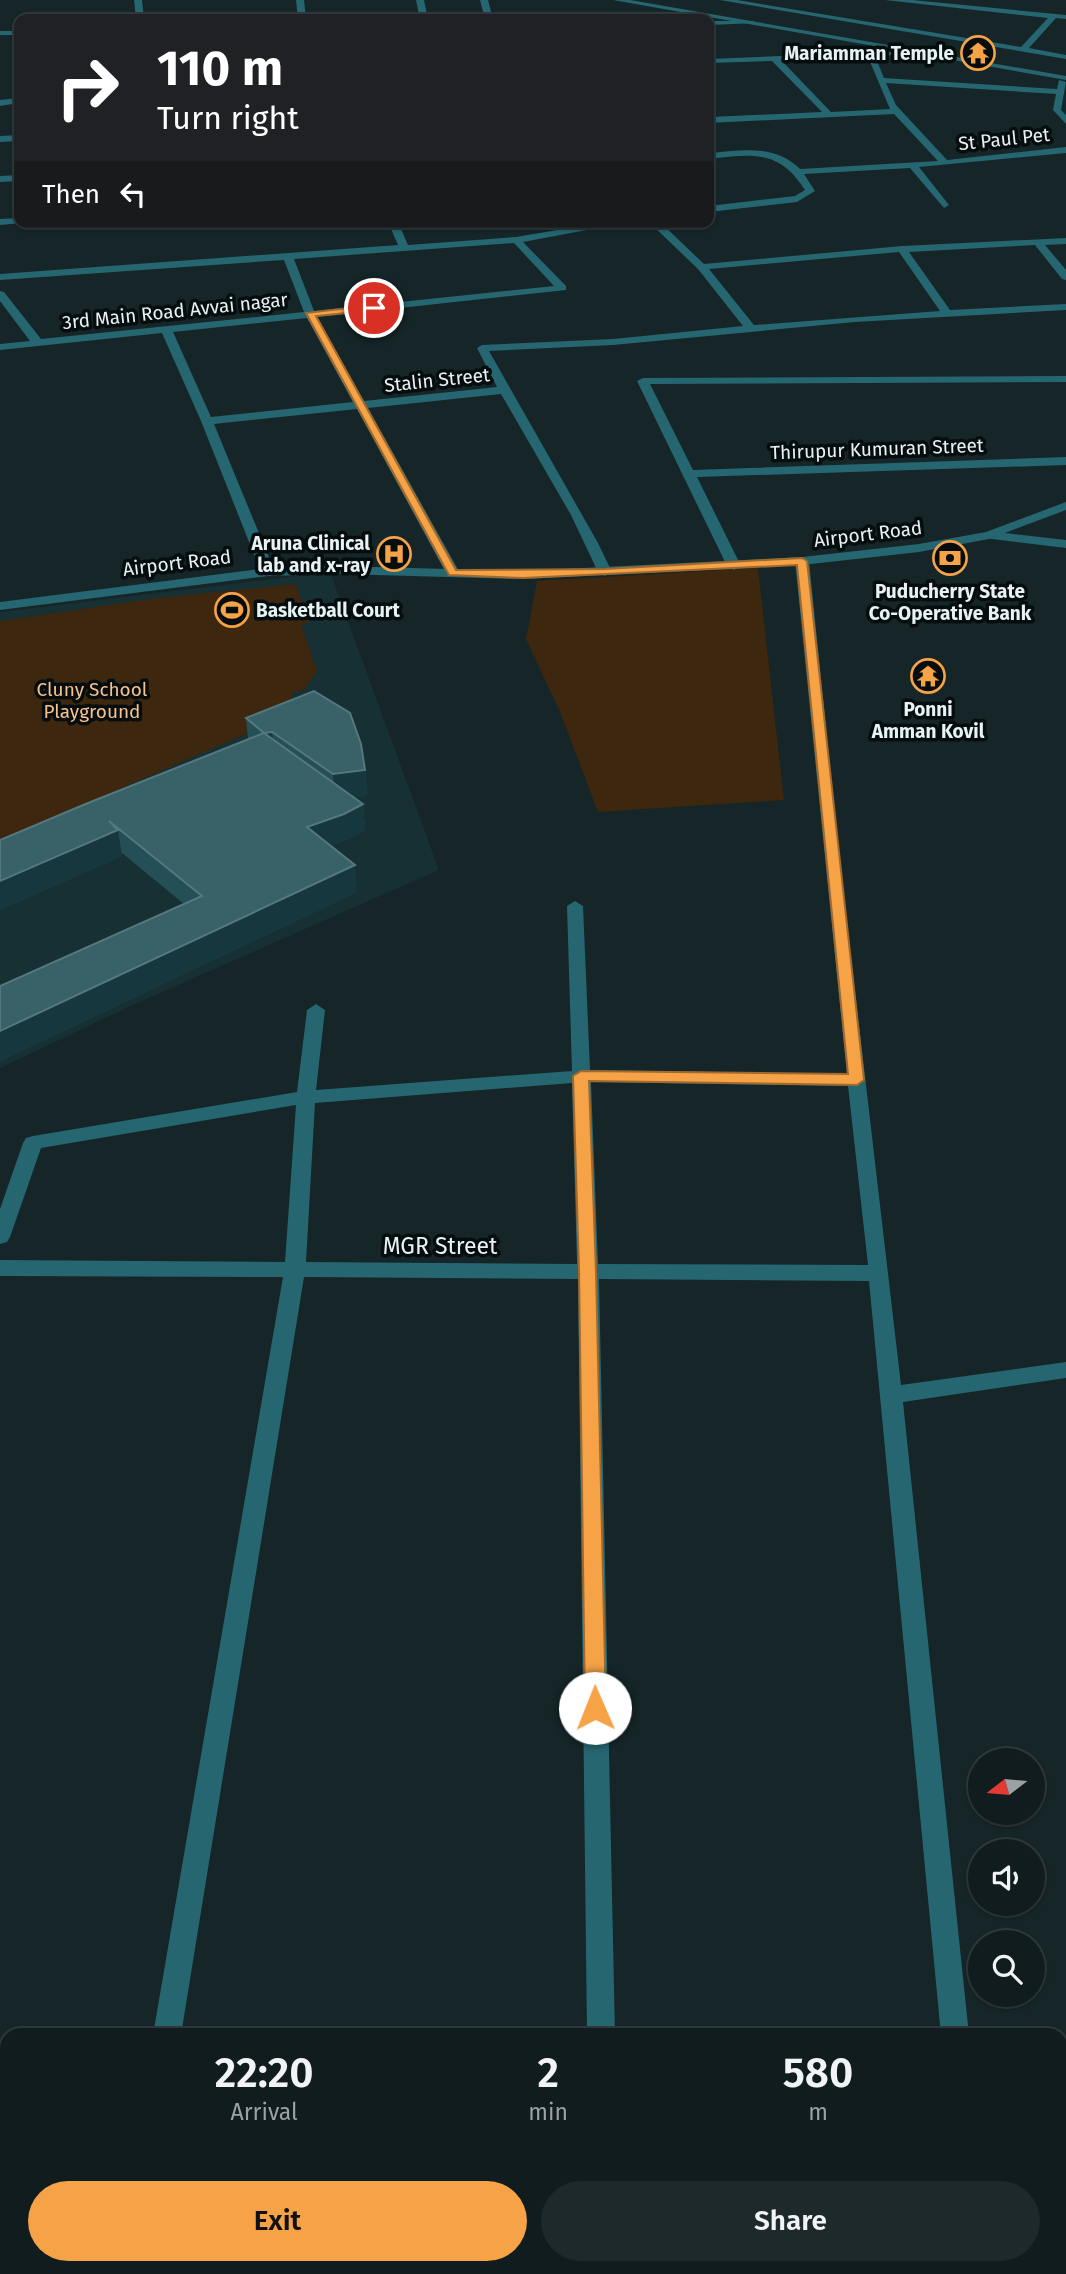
<!DOCTYPE html>
<html lang="en">
<head>
<meta charset="utf-8">
<style>
  body { margin:0; font-family:"Fira Sans",sans-serif; background:#1e292b; color:#f1f3f6; height:100vh; display:flex; flex-direction:column; font-size:26px; white-space:nowrap }
  * { box-sizing:border-box; margin:0 }
  p { font-size:23px; color:#9ca1a4 }
  .icon { flex:none; width:38px; height:38px; fill:none; stroke:currentColor; stroke-width:2; stroke-linecap:round; stroke-linejoin:round }
  .map { position:relative; flex:1; overflow:hidden }
  .drawer { position:absolute; left:0px; top:2028px; width:1068px; height:247px; display:flex; flex-direction:column; background:#101c1e; border-radius:21px 21px 0 0; box-shadow:0 2px 5px #0004,0 0 0 2px #303a3c }
  .drawer>* { flex:none }
  .hud { position:absolute; left:14px; top:14px; width:700px; height:214px; border-radius:14px; box-shadow:0 2px 5px #0004,0 0 0 2px #303a3c; background:#202124; color:#fff; overflow:hidden }
  .needle { width:46px; rotate:254deg }
  .fabs { position:absolute; left:968px; top:1748px; display:grid; gap:14px }
  .fabs a { display:grid; place-items:center; width:77px; height:77px; border-radius:50%; background:#101c1e; box-shadow:0 2px 5px #0004,0 0 0 2px #303a3c; font-size:35px }
  .pin { position:absolute; display:grid; place-items:center; width:60px; height:60px; color:#fff; margin:-30px; border:4px solid #fff; border-radius:50%; box-shadow:0 2px 7px #0007 }
  .me { position:absolute; width:77px; margin:-38px; rotate:359deg; stroke-linejoin:round; filter:drop-shadow(0 0 5px #0008) }
  .turn { display:flex; align-items:center; gap:24px; height:147px; padding:0 28px; font-size:32px }
  .turn .icon { width:91px; height:91px; stroke-width:2.5 }
  .turn b { display:block; font-size:49px; line-height:60px }
  .then { display:flex; align-items:center; height:66px; padding:0 28px; background:#0003; gap:14px; font-size:26px }
  .eta { display:flex; justify-content:space-evenly; align-items:center; height:119px; text-align:center }
  .eta b { font-size:42px; font-weight:600; line-height:49px }
  .button { display:flex; gap:14px; margin-top:auto; padding:14px 28px }
  .button a { flex:1; height:80px; border-radius:42px; background:#f6a247; color:#111; font-size:28px; font-weight:600; line-height:80px; text-align:center }
  .button a+a { background:#1e292b; color:#f1f3f6 }
  .map>svg:first-child { display:block }
  .built { fill:#163034 }
  .green { fill:#3d270f }
  .lines { fill:none; stroke-linecap:round; stroke-linejoin:round }
  .minor { fill:#256671; fill-rule:evenodd }
  .tertiary { fill:#256671; fill-rule:evenodd }
  .wall { fill:#244f57 }
  .shaded-wall { fill:#15373d }
  .building { fill:#396168; stroke:#54787e; stroke-width:2 }
  .route { fill:#f6a247; stroke:#a0692e; stroke-width:2 }
  .labels { text-anchor:middle; dominant-baseline:central; stroke-width:7; stroke-linejoin:round; paint-order:stroke }
  .far-poi-label { font-size:19px; font-weight:bold; fill:#e7f2f4; stroke:#060d0e; text-anchor:end }
  .far-street-label { font-size:19px; fill:#e7f2f4; stroke:#060d0e }
  .far-park-label { font-size:19px; fill:#f9c18c; stroke:#060d0e }
  .street-label { font-size:23px; fill:#e7f2f4; stroke:#060d0e }
</style>
</head>
<body>
<div class="map">
<svg width="1066" height="2274" viewBox="0 0 1066 2274">
  <rect width="100%" height="100%" fill="#152528"/>
  <path class="built" d="M330,572L439,870L135,1004L0,1068V612Z"/>
  <g class="green">
    <path d="M758,568L784,800L598,812L560,712L526,639L537,581Z"/>
    <path d="M295,584L310,622L301,624L317,671L304,690L293,692L287,716L0,841V621L157,598Z"/>
  </g>
  <g class="lines">
    <g class="minor">
      <path d="M134,0H142L144,19H136Z"/>
      <path d="M296,0H304L306,19H298Z"/>
      <path d="M416,0H424L428,19H420Z"/>
      <path d="M480,0H488L493,19H485Z"/>
      <path d="M720,0H737L1021,47L1048,18L885,0H912L1066,15V19L1056,18L1029,48L1066,55V59Z"/>
      <path d="M709,21H753L757,23L709,25Z"/>
      <rect x="0" y="31" width="19" height="4"/>
      <path d="M920,50L923,54L875,56L884,78L1057,89L1059,80L1066,82L1061,110L1066,115V124L1053,110L1056,94L886,83L896,105L947,160L1066,147V153L919,167L949,205L944,208L910,168L804,174L815,191L797,202L709,212V206L795,196L805,190C779,149 752,154 709,159V153C741,150 775,144 800,169L938,161L894,114L709,123V117L822,112L772,61L709,63V59ZM868,57L890,109L831,112L781,60Z"/>
      <path d="M19,98V103L0,106V100Z"/>
      <path d="M19,135V141L0,142V136Z"/>
      <path d="M19,175V181L0,182V176Z"/>
      <path d="M19,218V222L22,223L0,225V219Z"/>
      <path d="M388,222H398L408,245L516,237L605,222H629L523,242L566,286V290L317,317L364,401L497,387L477,348L482,345L613,339L743,326L698,269L649,222H660L704,264L902,246L1066,238V244L1045,245L1066,270V280L1062,279L1035,245L909,252L950,310L1066,304V310L855,322L613,345L489,351L598,543L612,572L605,576L598,572L571,515L501,394L368,408L460,573L453,577L446,573L357,409L214,424L275,572L268,576L261,572L201,421L162,333L0,350V344L30,341L0,301V291L4,292L41,339L304,312L284,260L0,280V274L398,245ZM514,243L554,286L314,311L294,259ZM899,252L940,311L754,325L709,269ZM307,318L353,402L211,417L173,332Z"/>
      <path d="M1066,376V382L650,384L693,470L1066,457V465L697,477L741,566L734,570L727,566L637,381L643,378Z"/>
      <path d="M989,531L1066,540V548L984,538L983,535Z"/>
      <path d="M802,557L809,561L838,845L901,1385L1066,1362V1378L903,1402L969,2035H941L869,1281L599,1279L615,2035H587L578,1279L304,1277L181,2035H153L283,1277L0,1276V1260L285,1262L296,1105L41,1148L10,1237L7,1242L0,1244V1209L23,1143L26,1138L33,1136L297,1092L307,1010L316,1004L325,1010L316,1090L572,1071L567,906L575,901L583,906L590,1070L847,1074L795,561ZM591,1082L848,1086L868,1265L598,1264ZM572,1083L577,1264L306,1262L315,1103Z"/>
      <rect x="0" y="2091" width="7" height="30"/>
      <path d="M117,2268H149L148,2274H116Z"/>
      <rect x="585" y="2268" width="32" height="6"/>
      <path d="M986,2268H1018L1020,2274H988Z"/>
    </g>
    <g class="tertiary">
      <path d="M613,0H630L1066,76V80Z"/>
      <path d="M1066,502V510L989,539L919,552L802,565L523,579L339,574L268,576L0,610V602L268,568L339,566L523,571L802,557L919,544L986,532Z"/>
    </g>
  </g>
  <path class="wall" d="M246,718L365,770L367,796L354,797L363,804L365,830L346,840L331,846L357,892L0,1061V986L184,904L122,853V856L0,910V840L248,739Z"/>
  <g class="shaded-wall">
    <path d="M272,732L275,757L264,733Z"/>
    <path d="M365,770L367,796L335,800L333,774Z"/>
    <path d="M363,804L365,830L346,840L309,854L307,827Z"/>
    <path d="M118,830L122,856L0,910V881Z"/>
    <path d="M355,865L357,892L0,1061V1031Z"/>
  </g>
  <path class="building" d="M314,691L350,713L361,744L365,770L333,774L272,732L264,733L363,804L344,814L307,827L355,865L0,1031V986L202,896L109,821L118,830L0,881V840L88,803L264,733L246,718Z"/>
  <path class="route" d="M374,305L377,306V310L316,316L456,570L605,569L802,558L807,561L864,1080L857,1085L589,1081L596,1271L606,1708L603,1714L595,1717L588,1714L585,1708L579,1271L573,1076L581,1071L848,1074L797,565L523,578L449,575L306,313Z"/>
  <defs>
    <g id="temple-ring" transform="scale(1.75)"><circle r="9.5" fill="#060d0e" stroke="#f6a247" stroke-width="1.5"/><path d="M0-6L5-2H3V0L6.5 2.5H4V6H1.5V3h-3V6H-4V2.5H-6.5L-3 0V-2H-5Z" fill="#f6a247"/></g>
    <g id="hospital-ring" transform="scale(1.75)"><circle r="9.5" fill="#060d0e" stroke="#f6a247" stroke-width="1.5"/><path d="M-5-5h3v3.5h4V-5h3V5h-3V1.5h-4V5h-3Z" fill="#f6a247"/></g>
    <g id="bank-ring" transform="scale(1.75)"><circle r="9.5" fill="#060d0e" stroke="#f6a247" stroke-width="1.5"/><path d="M-6-4H6V4H-6ZM0-2.3a2.3 2.3 0 1 0 0 4.6a2.3 2.3 0 1 0 0-4.6Z" fill="#f6a247"/></g>
    <g id="stadium-ring" transform="scale(1.75)"><circle r="9.5" fill="#060d0e" stroke="#f6a247" stroke-width="1.5"/><path d="M0-5a6.5 5 0 1 0 0 10a6.5 5 0 1 0 0-10ZM-3.5-1.8h7v3.6h-7Z" fill="#f6a247"/></g>
  </defs>
  <g fill-rule="evenodd">
    <use href="#temple-ring" x="978" y="53"/>
    <use href="#hospital-ring" x="394" y="554"/>
    <use href="#bank-ring" x="950" y="558"/>
    <use href="#stadium-ring" x="232" y="610"/>
    <use href="#temple-ring" x="928" y="676"/>
  </g>
  <g class="labels">
    <g class="far-poi-label">
      <text x="954" y="53">Mariamman Temple</text>
      <text x="370" y="543">Aruna Clinical<tspan x="370" dy="22">lab and x-ray</tspan></text>
      <text x="950" y="591" text-anchor="middle">Puducherry State<tspan x="950" dy="22">Co-Operative Bank</tspan></text>
      <text x="256" y="610" text-anchor="start">Basketball Court</text>
      <text x="928" y="709" text-anchor="middle">Ponni<tspan x="928" dy="22">Amman Kovil</tspan></text>
    </g>
    <g class="far-street-label">
      <text transform="translate(1004 139) rotate(-6)">St Paul Pet</text>
      <text transform="translate(175 311) rotate(-6)">3rd Main Road Avvai nagar</text>
      <text transform="translate(437 380) rotate(-6)">Stalin Street</text>
      <text transform="translate(877 449) rotate(-2)">Thirupur Kumuran Street</text>
      <text transform="translate(868 534) rotate(-7)">Airport Road</text>
      <text transform="translate(177 563) rotate(-7)">Airport Road</text>
    </g>
    <g class="far-park-label">
      <text x="92" y="689">Cluny School<tspan x="92" dy="22">Playground</tspan></text>
    </g>
    <g class="street-label">
      <text x="440" y="1246">MGR Street</text>
    </g>
  </g>
</svg>
<div class="fabs">
<a><svg class="needle" viewBox="-14 -14 28 28"><path d="M0-13l5 13h-10z" fill="#e53935"/><path d="M0 13l5-13h-10z" fill="#9ca1a4"/></svg></a>
<a><svg class="icon" aria-label="sound" viewBox="0 0 24 24"><path d="M4 9h4l5-4v14l-5-4H4zM17 9q2 3 0 6"/></svg></a>
<a><svg class="icon" aria-label="search" viewBox="0 0 24 24"><circle cx="10" cy="10" r="6"/><path d="M15 15l6 6"/></svg></a>
</div>
<div class="pin" style="left:374px;top:308px;background:#d93025"><svg class="icon" aria-label="arrive" viewBox="0 0 24 24"><path d="M6 21V4h12l-3 4 3 4H6"/></svg></div>
<svg class="me" style="left:595px;top:1708px" viewBox="-20 -20 40 40"><circle r="19" fill="#fff"/><path d="M0-13L10 11 0 6-10 11z" fill="#f6a247"/></svg>
<div class="hud">
<div class="turn"><svg class="icon" aria-label="right" viewBox="0 0 24 24"><path d="M7 20v-9h11M14 6l5 5-5 5"/></svg><div><b>110 m</b>Turn right</div></div>
<div class="then">Then<svg class="icon" aria-label="left" viewBox="0 0 24 24"><path d="M17 20v-9H6M10 6l-5 5 5 5"/></svg></div>
</div>
<section class="drawer">
<div class="eta">
<div><b>22:20</b><p>Arrival</p></div>
<div><b>2</b><p>min</p></div>
<div><b>580</b><p>m</p></div>
</div>
<div class="button"><a>Exit</a><a>Share</a></div>
</section>
</div>
</body>
</html>
